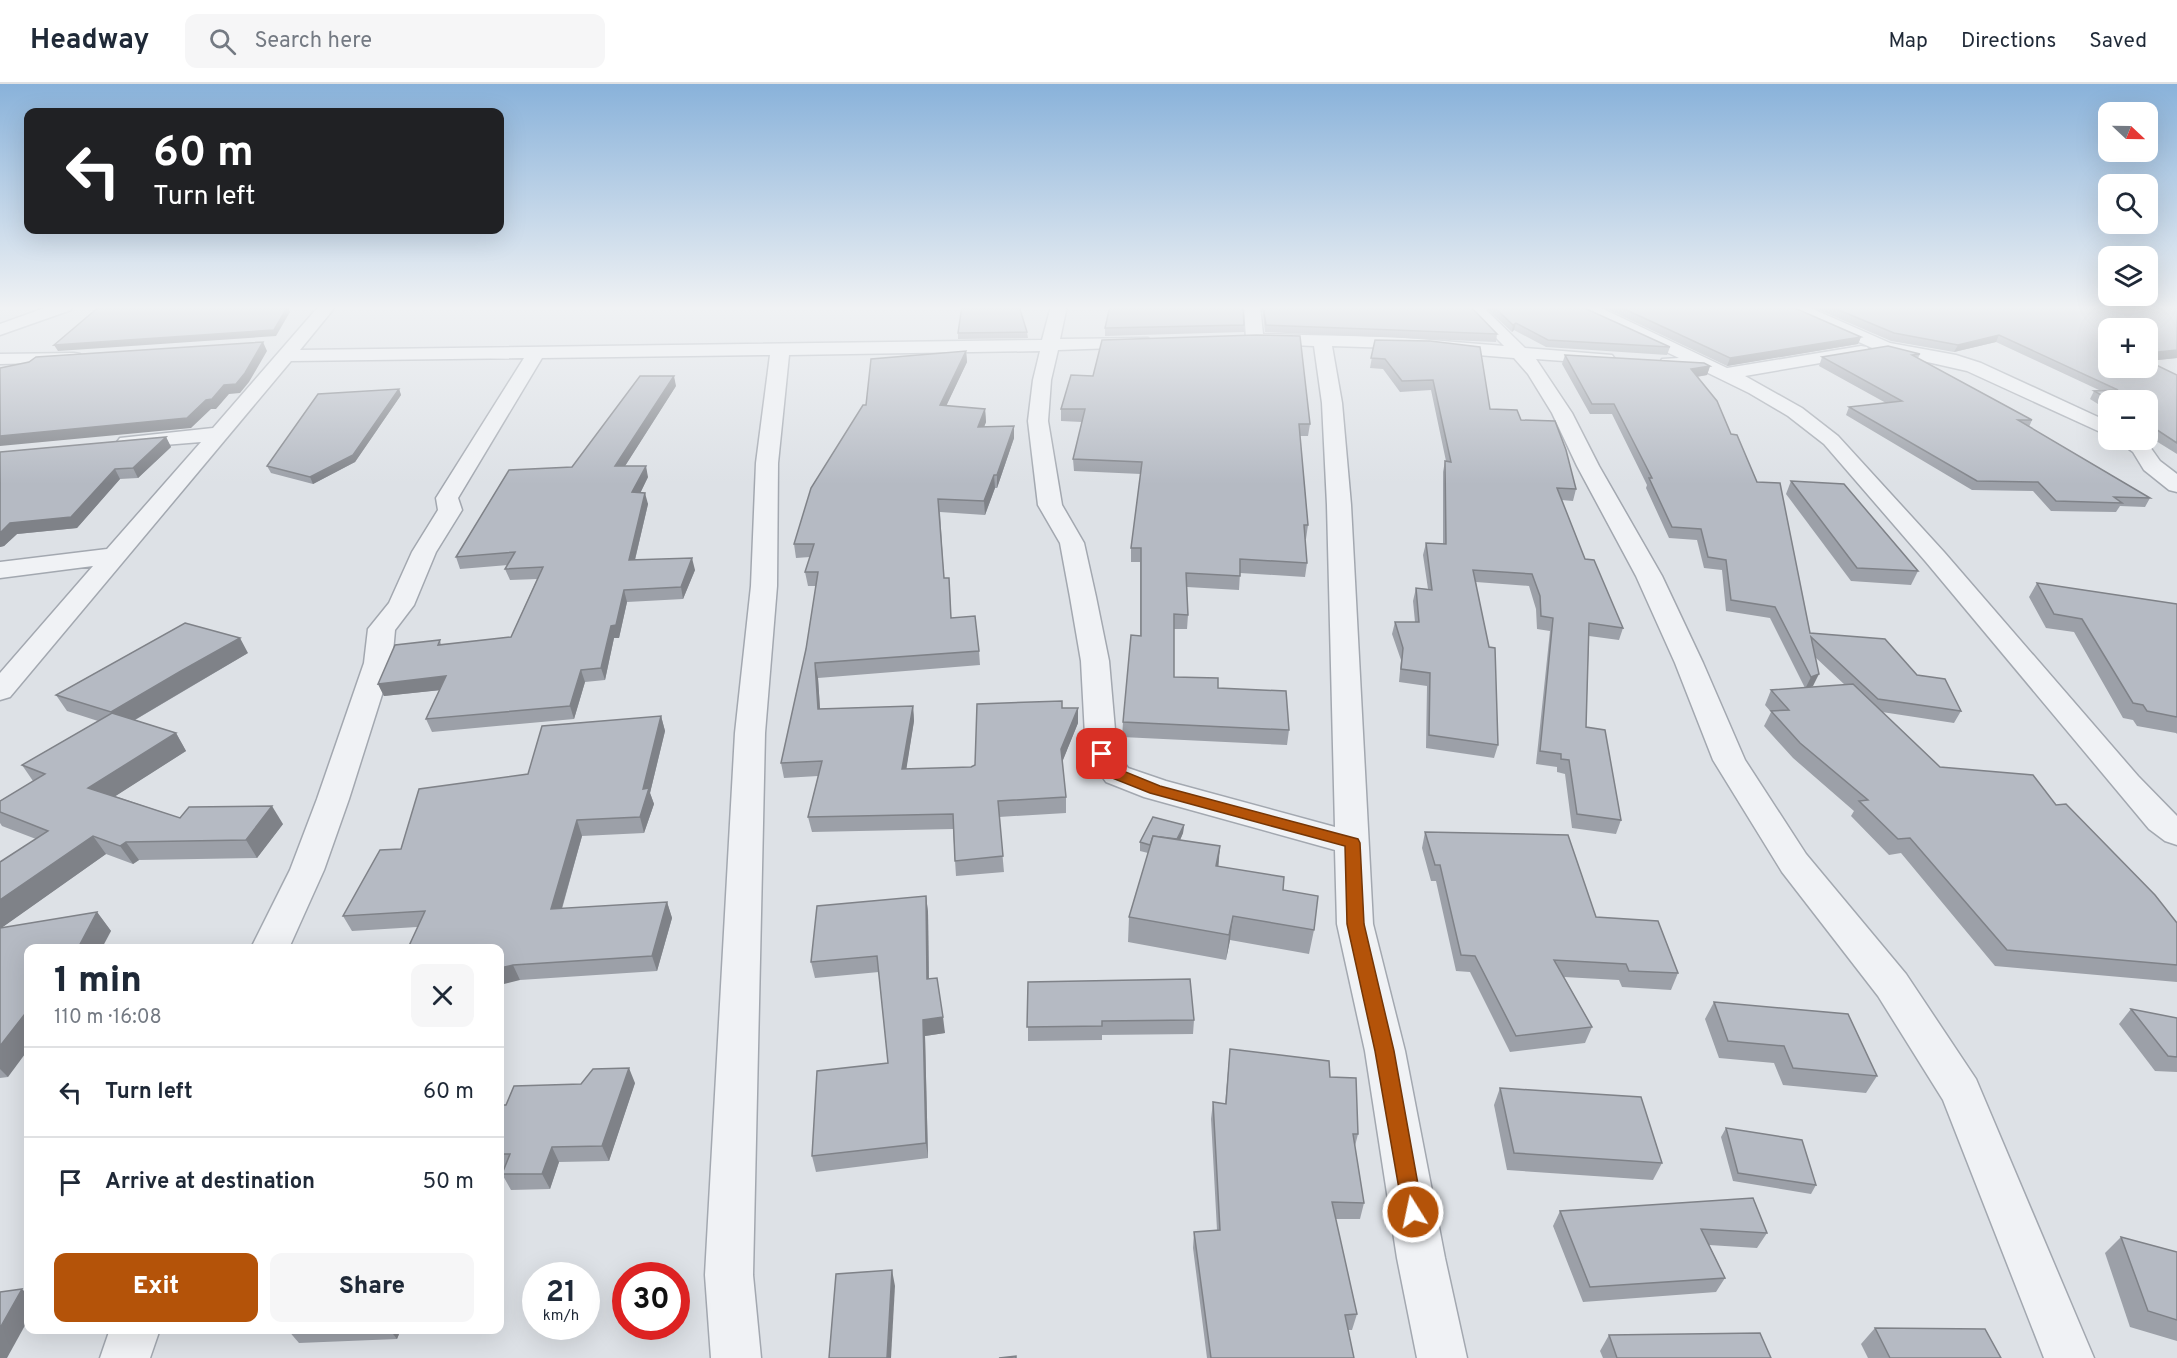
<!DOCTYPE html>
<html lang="en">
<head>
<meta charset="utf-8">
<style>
  body { margin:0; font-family:Overpass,sans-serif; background:#f6f6f7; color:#1f2937; height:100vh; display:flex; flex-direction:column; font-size:22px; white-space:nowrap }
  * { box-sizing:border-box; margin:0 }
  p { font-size:20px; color:#747a83 }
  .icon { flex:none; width:33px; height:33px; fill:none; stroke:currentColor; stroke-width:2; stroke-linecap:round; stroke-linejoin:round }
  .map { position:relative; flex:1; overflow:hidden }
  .side { position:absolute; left:24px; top:860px; width:480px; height:390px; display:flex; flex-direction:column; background:#fff; border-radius:12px; box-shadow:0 6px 24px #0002 }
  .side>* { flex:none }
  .hud { position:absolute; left:24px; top:24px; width:480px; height:126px; border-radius:12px; box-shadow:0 6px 24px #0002; background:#202124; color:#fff; overflow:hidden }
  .needle { width:39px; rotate:112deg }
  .buttons { position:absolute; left:2098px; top:18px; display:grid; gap:12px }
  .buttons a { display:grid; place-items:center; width:60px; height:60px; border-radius:12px; background:#fff; box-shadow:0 6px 24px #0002; font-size:30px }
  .speed { position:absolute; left:522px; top:1178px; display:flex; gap:12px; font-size:30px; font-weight:700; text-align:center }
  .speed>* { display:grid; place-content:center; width:78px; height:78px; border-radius:50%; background:#fff; box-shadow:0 6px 24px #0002; line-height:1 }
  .speed small { font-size:15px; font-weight:400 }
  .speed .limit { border:9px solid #d22; background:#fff; color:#111 }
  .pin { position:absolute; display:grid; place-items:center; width:51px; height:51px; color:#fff; margin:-26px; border-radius:12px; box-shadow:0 3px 9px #0006 }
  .me { position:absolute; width:66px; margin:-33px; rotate:350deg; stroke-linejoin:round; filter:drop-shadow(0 0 4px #0008) }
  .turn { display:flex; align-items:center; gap:21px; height:126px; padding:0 30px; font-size:27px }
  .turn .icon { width:78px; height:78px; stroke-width:2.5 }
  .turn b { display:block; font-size:42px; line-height:51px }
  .round { display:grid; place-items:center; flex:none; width:63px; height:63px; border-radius:12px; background:#f6f6f7 }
  .head { display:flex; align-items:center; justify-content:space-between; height:102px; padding:0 30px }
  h1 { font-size:36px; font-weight:800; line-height:45px }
  .cta { display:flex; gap:12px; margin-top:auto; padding:12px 30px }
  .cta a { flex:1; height:69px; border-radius:12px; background:#b45309; color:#fff; font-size:24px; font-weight:800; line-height:69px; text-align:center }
  .cta a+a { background:#f6f6f7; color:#1f2937 }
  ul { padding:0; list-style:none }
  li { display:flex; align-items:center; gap:18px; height:90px; padding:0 30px; border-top:2px solid #e0e1e3 }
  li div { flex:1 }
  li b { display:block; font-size:22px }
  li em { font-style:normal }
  header { display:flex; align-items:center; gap:36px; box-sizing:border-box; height:84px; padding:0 30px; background:#fff; border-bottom:2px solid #e0e1e3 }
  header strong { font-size:28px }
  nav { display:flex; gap:33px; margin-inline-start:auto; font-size:21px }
  .search { width:420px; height:54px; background:#f6f6f7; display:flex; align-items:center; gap:15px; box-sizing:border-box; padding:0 21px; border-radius:12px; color:#747a83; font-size:22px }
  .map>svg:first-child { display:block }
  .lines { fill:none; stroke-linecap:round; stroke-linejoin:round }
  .minor-casing { stroke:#a3a8b0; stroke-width:3 }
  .minor { fill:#f0f2f5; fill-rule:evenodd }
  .wall { fill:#9ca0a8; fill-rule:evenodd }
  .shaded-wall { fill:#7f8288 }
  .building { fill:#b5bac3; stroke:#7f8288; stroke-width:1.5 }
  .route { fill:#b45309; stroke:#753606; stroke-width:1.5 }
</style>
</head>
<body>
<header>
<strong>Headway</strong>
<div class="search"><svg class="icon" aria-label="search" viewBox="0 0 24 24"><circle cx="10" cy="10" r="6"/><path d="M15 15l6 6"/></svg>Search here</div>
<nav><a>Map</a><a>Directions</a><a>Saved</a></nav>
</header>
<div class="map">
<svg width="2177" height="1274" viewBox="0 0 2177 1274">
  <rect width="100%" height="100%" fill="#dde1e6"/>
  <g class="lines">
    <g class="minor-casing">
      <g id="minor">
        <path d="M50,222H73L71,226L0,251V240Z"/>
        <path d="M319,222H336L300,266L1042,256L1051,222H1067L1060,255L1148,254L1151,258L1148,262L1142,263L1058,266L1051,296L1048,337L1062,421L1084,459L1096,513L1109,577L1117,669L1128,684L1166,697L1335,743L1327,421L1322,319L1314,262L1249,259L1246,255L1244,222H1260L1263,250L1393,253L1504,262L1465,222H1482L1525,264L1612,271L1615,275L1612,279L1606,280L1536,275L1572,329L1599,382L1662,492L1703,579L1745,676L1806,770L1906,890L1976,995L2094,1274H2044L1943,1016L1878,912L1782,788L1713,676L1675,579L1636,492L1577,382L1552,329L1528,290L1514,274L1393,264L1332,262L1342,319L1351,421L1373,840L1405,967L1445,1174L1467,1274H1417L1397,1174L1365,967L1337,840L1335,766L1144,713L1106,698L1086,670L1081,577L1070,513L1060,459L1038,421L1028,337L1033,296L1040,267L789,271L778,379L777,502L765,649L753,1191L761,1274H711L705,1191L735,649L751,502L756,379L770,271L542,274L458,414L462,426L436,468L414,521L395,546L392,579L349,715L324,786L289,864H251L290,786L317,715L364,579L368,545L389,519L412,468L438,426L436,414L524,274L291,277L10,613L0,616V589L93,482L0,494V478L107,465L201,358L127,364L120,362L117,358L120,354L213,344Z"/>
        <path d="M1576,222H1597L1727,284L1861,262L1867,263L1870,267L1867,271L1861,272L1745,292L1802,324L1838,352L1944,468L2138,692L2177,732V761L2165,757L2149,745L1926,478L1824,360L1788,332L1749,309L1702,286L1662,283L1660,279L1662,275L1679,274L1578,226Z"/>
        <path d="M1785,222H1806L1890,259L1956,271L1981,279L2109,338V352L1967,287L1879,267L1787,226Z"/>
        <path d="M74,269L80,270L83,274L80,278L0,280V270Z"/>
        <path d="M2117,356H2141L2148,360L2160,377L2177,390V408L2169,406L2144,386L2133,368Z"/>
        <path d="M110,1245H160L150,1274H100Z"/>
      </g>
    </g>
    <use href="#minor" class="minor"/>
  </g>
  <g class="wall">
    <path d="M1262,222H1470L1497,250L1496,258L1265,248Z"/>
    <path d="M1484,222H1580L1670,263L1667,271L1546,263L1514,246L1512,248Z"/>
    <path d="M1601,222H1790L1861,253L1858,260L1727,282Z"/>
    <path d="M1810,222H2177V274L2148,277L2109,284L2177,291V370L2148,352V316H2109V327L2090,315L2094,307L2099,306L1996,258L1954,268L1891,257Z"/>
    <path d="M1244,241V248L1105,252V244Z"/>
    <path d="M1027,248L1028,254L958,255V249Z"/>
    <path d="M1375,256L1490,325L1521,336L1576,405L1573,417L1561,416L1585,475L1623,544L1619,556L1589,552L1586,643L1621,736L1616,750L1572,744L1565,690L1557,688V683L1536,680L1550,547L1537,545L1536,525L1529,502L1476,498L1498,661L1494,674L1426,664L1427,602L1399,598L1401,576L1392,550L1395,538H1415L1413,517L1416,504L1428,505L1423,471L1426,459L1443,460V388L1445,377H1446L1431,306L1400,308L1383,285L1370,284Z"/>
    <path d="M966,267L967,278L946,322L985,325L986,338L984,343L1014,354L997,404H995L985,431L940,428L944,494L950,508L951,534L979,567L980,581L818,594L820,625L913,622L914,637L906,685L971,683L1062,624L1078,639L1062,678L1066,713V729L999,733L1004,788L956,792L953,745L812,748L808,733L818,692L784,694L781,679L806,565L816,502H808L805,488L810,473L796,474L794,460L866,321Z"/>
    <path d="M1920,270L1918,274L2032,336L2029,343L2150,414L2145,423L2120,422L2116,428L2051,427L2033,407L1972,406L1846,331L1849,323L1886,319L1819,282L1822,273Z"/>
    <path d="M1565,271L1710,282L1707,291L1697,293L1810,549L1917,591L1961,627L1954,639L1882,628L1940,683L2056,721L2177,839V898L1995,882L1901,769L1889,771L1851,732L1854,727L1793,674L1764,642L1771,628L1765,621L1771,606L1805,604L1770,534L1726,527L1722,486L1704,484L1697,456L1669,454L1646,404L1647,401L1612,330H1590L1562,280ZM1815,573L1845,601L1809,604L1813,602Z"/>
    <path d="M1071,291L1310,340L1308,352H1300L1308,441L1306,455H1305L1307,479L1305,493L1240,489L1239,506L1187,503L1188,531L1187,545H1174V593L1218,604L1289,646L1287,661L1122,653L1123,638L1140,552V478H1131V464L1141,390L1074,387L1073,375L1082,338L1061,337V325Z"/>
    <path d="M676,302L625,382L648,393L640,409L648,420L635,476L695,486L683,515L627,518L619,554H614L605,596L585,598L574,635L432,648L426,635L440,606L384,612L378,600L440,556L441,561L511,553L537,495L510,496L505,485L508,481L460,485L456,473Z"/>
    <path d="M399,305L401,311L355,378L313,400L271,389L267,382Z"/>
    <path d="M166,353L171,363L138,394L120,395L77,444L17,450L4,462L0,463V368Z"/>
    <path d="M1791,397L1918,487L1911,501L1851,497L1786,410Z"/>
    <path d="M2037,499L2177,520V650L2176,649L2137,642L2133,636L2123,634L2074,548L2046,544L2029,513Z"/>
    <path d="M248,569L135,636L176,649L186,667L115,712L180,734L283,740L257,774L139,776L133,780L106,770L1,844L97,828L111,847L28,864L8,993L0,994V778L36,755L2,742L0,739V717L33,697L22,681L98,637L67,627L56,611Z"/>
    <path d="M661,632L665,647L650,709L654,720L644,749L582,752L562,825L667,818L672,834L657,887L520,896L417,843L352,847L343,832L401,765L528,690Z"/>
    <path d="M1184,741L1183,749L1180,756L1220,762L1218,782L1283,806L1314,846L1309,870L1230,856L1226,876L1128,858L1129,833L1148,769L1140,767V758Z"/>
    <path d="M1425,748L1596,833L1678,889L1671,906L1622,903L1619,896L1564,893L1592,943L1585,959L1510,968L1470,888L1456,887L1436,797H1431L1422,764Z"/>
    <path d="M926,812L928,828L929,895L945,949L925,952L928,1074L816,1088L812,1072L888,979L879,888L815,894L811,878Z"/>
    <path d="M1028,898L1194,936L1193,950L1102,951V956L1028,957Z"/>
    <path d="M1714,918L1877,992L1866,1009L1783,1001L1774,979L1719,974L1705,935Z"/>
    <path d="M2131,925L2177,934V988L2155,987L2119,940Z"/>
    <path d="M1230,965L1330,993L1358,1050L1355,1062L1364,1119L1360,1135H1335L1357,1230L1352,1246H1348L1354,1274H1207L1193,1164L1194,1148L1217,1146L1211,1035L1213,1018L1225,1020Z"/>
    <path d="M635,999L609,1077L559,1078L550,1105L511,1106L502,1090L504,1085H500V1021H506Z"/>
    <path d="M1500,1004L1662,1079L1653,1096L1507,1086L1494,1021Z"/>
    <path d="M1726,1044L1816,1101L1811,1110L1733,1097L1721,1053Z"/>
    <path d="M1560,1127L1767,1149L1757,1164L1709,1161L1725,1194L1716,1208L1583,1218L1553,1142Z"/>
    <path d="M2121,1153L2177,1168V1257L2130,1243L2105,1169Z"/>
    <path d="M1875,1244L2001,1274H1868L1861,1260Z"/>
    <path d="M287,1245H401L397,1255L299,1259Z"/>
    <path d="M1609,1251L1771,1274H1603L1600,1267Z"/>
  </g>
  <g class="shaded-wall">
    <path d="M288,222L290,228L276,252L58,267L54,261Z"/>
    <path d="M1516,239L1514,246L1512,248L1513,241Z"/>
    <path d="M1999,251L1996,258L1954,268L1958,261Z"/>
    <path d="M1861,253L1858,260L1727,282L1730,274Z"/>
    <path d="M263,258L267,267L249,298L240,309L229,310L216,325H211L191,344L0,362V352Z"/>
    <path d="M2177,266V274L2148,277V269Z"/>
    <path d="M966,267L967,278L941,333L940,321Z"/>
    <path d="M1710,282L1707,291L1688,294L1691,285Z"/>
    <path d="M674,292L676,302L618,393L615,382Z"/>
    <path d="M399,305L401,311L355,378L313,400L310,393Z"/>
    <path d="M985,325L986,338L979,355L978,343Z"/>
    <path d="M1014,342V354L997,404V391Z"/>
    <path d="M166,353L171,363L138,394L133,384Z"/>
    <path d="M646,382L648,393L635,420L632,408Z"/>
    <path d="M115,385L120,395L77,444L17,450L4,462L0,463V449L10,439Z"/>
    <path d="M994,391L995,404L985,431L984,417Z"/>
    <path d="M645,409L648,420L632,488L629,476Z"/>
    <path d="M692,474L695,486L683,515L681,503Z"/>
    <path d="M624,506L627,518L619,554H614L605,596L601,584L611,542Z"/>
    <path d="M240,554L248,569L190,603L121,644L111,628L181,587Z"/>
    <path d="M815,579L818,594L821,640L818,625Z"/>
    <path d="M581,586L585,598L574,635L570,622Z"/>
    <path d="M1819,590L1813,602L1805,605L1811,593Z"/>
    <path d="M446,592L451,605L384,612L378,600Z"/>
    <path d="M913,622L914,637L904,700L902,685Z"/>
    <path d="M1078,624V639L1061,681V665Z"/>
    <path d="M661,632L665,647L650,709L654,720L644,749L640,733L643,705Z"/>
    <path d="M176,649L186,667L100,722L88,704Z"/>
    <path d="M272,722L283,740L257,774L246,756Z"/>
    <path d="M577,736L582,752L557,841L551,825Z"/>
    <path d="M1184,741L1183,749L1172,775V766Z"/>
    <path d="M93,752L106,770L0,845V816Z"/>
    <path d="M126,758L139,776L133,780L120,762Z"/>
    <path d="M1220,762L1218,787L1216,782Z"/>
    <path d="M926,812L928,828L929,911L927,895Z"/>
    <path d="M667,818L672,834L657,887L652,872Z"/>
    <path d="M97,828L111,847L102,864H78Z"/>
    <path d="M1233,832L1230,856L1226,876L1229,851Z"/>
    <path d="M513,881L520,896L500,901V884Z"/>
    <path d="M28,926V966L8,993L0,985V962Z"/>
    <path d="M943,933L945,949L925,952L928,1074L926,1059L923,936Z"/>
    <path d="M629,984L635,999L609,1077L602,1062Z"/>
    <path d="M552,1063L559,1078L550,1105L542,1090Z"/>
    <path d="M892,1186L895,1202L891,1274H887Z"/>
    <path d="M22,1205L28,1211V1236L7,1274H0V1244Z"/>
    <path d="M389,1245H401L397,1255Z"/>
  </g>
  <g class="building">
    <path d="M100,222H288L274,246L54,261Z"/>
    <path d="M962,222H1019L1027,248L958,249Z"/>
    <path d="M1110,222H1243L1244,241L1105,244Z"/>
    <path d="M1263,222H1470L1497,250L1266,241Z"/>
    <path d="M1493,222H1580L1670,263L1548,256L1516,239L1513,241Z"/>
    <path d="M1618,222H1790L1861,253L1730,274Z"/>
    <path d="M1829,222H2177V266L2148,269V244H2109V284H2148V277L2177,291V359L2148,340V316H2110L2094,307L2118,306L1999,251L1958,261L1894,249Z"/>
    <path d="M1256,251L1300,252L1310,340H1299L1308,441H1304L1307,479L1240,475V492L1186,489L1188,531L1174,530V593L1218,594V604L1286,607L1289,646L1123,638L1131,551L1141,552V464H1131L1142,378L1073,375L1085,325H1061L1071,291L1093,292L1102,256Z"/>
    <path d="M1375,256L1430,257L1480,263L1490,325L1517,326L1521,336L1555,337L1566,366L1576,405L1557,404L1585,475L1594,476L1623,544L1589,539L1586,643L1605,646L1621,736L1577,730L1569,676L1561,675V670L1540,667L1553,534L1541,532L1540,512L1532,490L1473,486L1489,563L1495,564L1498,661L1429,651L1430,589L1401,585L1403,564L1395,538H1419L1416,504L1432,506L1426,459L1446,460L1445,377L1451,378L1433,296L1402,297L1385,275L1371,274Z"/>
    <path d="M263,258L245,289L236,300L224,301L212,315L206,316L187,334L0,352V284L29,278L36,273Z"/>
    <path d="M1888,262L1920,270L1912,271L2032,336H2018L2150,414L2114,413L2122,419L2056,417L2038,398L1977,397L1849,323L1902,317L1822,273Z"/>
    <path d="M966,267L940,321L985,325L978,343L1014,342L997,391H994L984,417L938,415L944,494H949L951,534L975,532L979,567L815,579L818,625L913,622L902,685L971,683L975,681L977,620L1062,617V624H1078L1061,665L1066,713L998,717L1003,772L955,777L953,730L808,733L822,677L781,679L806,565L818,488H805L814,460H794L811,404L863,321H866L871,275Z"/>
    <path d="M1565,271L1704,279L1710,282L1691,285L1717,317L1731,350L1737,351L1757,398L1780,399L1810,549L1885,555L1917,591L1945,595L1961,627L1878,615L1811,553L1819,590L1811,593L1775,523L1731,516L1726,476L1708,473L1701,445L1672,443L1649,394H1652L1614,320H1592Z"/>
    <path d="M640,292H674L615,382H646L632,408L645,409L629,476L692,474L681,503L624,506L616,541L611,542L601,584L581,586L570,622L426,635L446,592L378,600L395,561L440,556L438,561L511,553L543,483L505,485L515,468L456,473L509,386L572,383Z"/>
    <path d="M399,305L353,371L310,393L267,382L318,310Z"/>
    <path d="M166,353L133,384L115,385L71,433L10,439L0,449V368Z"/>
    <path d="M1791,397L1844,400L1918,487L1857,484Z"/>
    <path d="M2037,499L2177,520V633L2147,627L2143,621L2133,619L2082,535L2054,530Z"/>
    <path d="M185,539L240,554L181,587L111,628L56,611Z"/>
    <path d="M1853,600L1940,683L2033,691L2056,721L2066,720L2155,811L2177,839V881L2007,866L1910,754L1898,755L1859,717L1868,716L1800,659L1771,627L1789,626L1771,606Z"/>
    <path d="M112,629L176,649L88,704L180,734L189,723L272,722L246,756L126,758L120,762L93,752L0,816V778L48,747L0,728V717L45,690L22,681Z"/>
    <path d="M661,632L643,705L649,704L640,733L577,736L551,825L667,818L652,872L513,881L500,884V864H408L425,827L343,832L380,766L401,765L419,705L528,690L542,642Z"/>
    <path d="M1153,733L1184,741L1177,755L1153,752L1150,761L1140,758Z"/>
    <path d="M1425,748L1568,751L1596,833L1658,837L1678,889L1629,887L1626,880L1554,876L1592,943L1516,952L1475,872L1461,871L1440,781H1435Z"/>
    <path d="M1153,752L1220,762L1216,782L1284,793L1283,806L1318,812L1314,846L1233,832L1229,851L1129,833Z"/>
    <path d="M926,812L927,895L937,894L943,933L923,936L926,1059L812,1072L817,987L888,979L877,872L811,878L817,822Z"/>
    <path d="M97,828L78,864H28V926L0,962V844Z"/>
    <path d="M1190,895L1194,936L1102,937V942L1027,943L1028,898Z"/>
    <path d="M1714,918L1848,930L1877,992L1793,984L1784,962L1728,957Z"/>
    <path d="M2131,925L2177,934V973L2168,972Z"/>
    <path d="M1230,965L1329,977L1330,993L1356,994L1358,1050H1353L1364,1119L1332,1118L1357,1230L1345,1231L1354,1274H1211L1194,1148L1220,1146L1213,1018L1226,1020Z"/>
    <path d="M629,984L602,1062L552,1063L542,1090H502L510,1070H500V1021H506L514,1002L581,1000L593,985Z"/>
    <path d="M1500,1004L1641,1013L1662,1079L1514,1069Z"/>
    <path d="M1726,1044L1802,1056L1816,1101L1738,1089Z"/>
    <path d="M1753,1114L1767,1149L1701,1145L1725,1194L1590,1203L1560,1127Z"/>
    <path d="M2121,1153L2177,1168V1236L2148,1227Z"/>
    <path d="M892,1186L887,1274H829L836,1190Z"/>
    <path d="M22,1205L0,1244V1208Z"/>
    <path d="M1875,1244L1985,1245L2001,1274H1890Z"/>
    <path d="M1760,1249L1771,1274H1617L1609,1251Z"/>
    <path d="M1016,1272V1274H999Z"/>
  </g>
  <linearGradient id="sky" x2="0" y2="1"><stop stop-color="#89b2da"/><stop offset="0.56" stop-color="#f0f2f4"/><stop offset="1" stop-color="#f0f2f4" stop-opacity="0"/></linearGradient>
  <rect width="2177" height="400" fill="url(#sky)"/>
  <path class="route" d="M1102,666L1107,667L1123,687L1160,702L1358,755L1360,759L1364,840L1394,967L1423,1128L1420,1135L1413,1138L1406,1135L1403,1128L1375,967L1347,840L1345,762L1150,709L1112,694L1095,670Z"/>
</svg>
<div class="buttons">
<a><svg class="needle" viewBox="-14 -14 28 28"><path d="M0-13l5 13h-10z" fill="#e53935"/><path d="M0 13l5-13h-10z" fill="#747a83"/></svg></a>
<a><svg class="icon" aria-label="search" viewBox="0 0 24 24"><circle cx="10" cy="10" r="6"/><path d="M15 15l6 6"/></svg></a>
<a><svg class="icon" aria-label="layers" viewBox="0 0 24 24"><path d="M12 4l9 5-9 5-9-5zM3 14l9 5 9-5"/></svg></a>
<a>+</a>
<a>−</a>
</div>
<div class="speed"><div>21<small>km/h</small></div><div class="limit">30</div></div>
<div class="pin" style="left:1102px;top:670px;background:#d93025"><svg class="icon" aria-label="arrive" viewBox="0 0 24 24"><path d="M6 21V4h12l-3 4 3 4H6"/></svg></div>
<svg class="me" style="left:1413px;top:1128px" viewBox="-20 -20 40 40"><circle r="17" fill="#b45309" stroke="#fff" stroke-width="3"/><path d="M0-11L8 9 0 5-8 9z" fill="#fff"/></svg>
<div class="hud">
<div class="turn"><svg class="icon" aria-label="left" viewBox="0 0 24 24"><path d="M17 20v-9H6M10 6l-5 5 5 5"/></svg><div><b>60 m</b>Turn left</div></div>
</div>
<section class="side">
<div class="head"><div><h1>1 min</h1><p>110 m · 16:08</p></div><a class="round"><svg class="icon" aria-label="close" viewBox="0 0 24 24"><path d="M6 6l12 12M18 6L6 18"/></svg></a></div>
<ul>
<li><svg class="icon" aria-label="left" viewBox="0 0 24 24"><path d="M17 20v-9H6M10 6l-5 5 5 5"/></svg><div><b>Turn left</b></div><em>60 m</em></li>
<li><svg class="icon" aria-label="arrive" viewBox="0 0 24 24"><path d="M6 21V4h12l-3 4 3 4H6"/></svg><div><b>Arrive at destination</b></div><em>50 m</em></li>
</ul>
<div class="cta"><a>Exit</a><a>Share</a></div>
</section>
</div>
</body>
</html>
